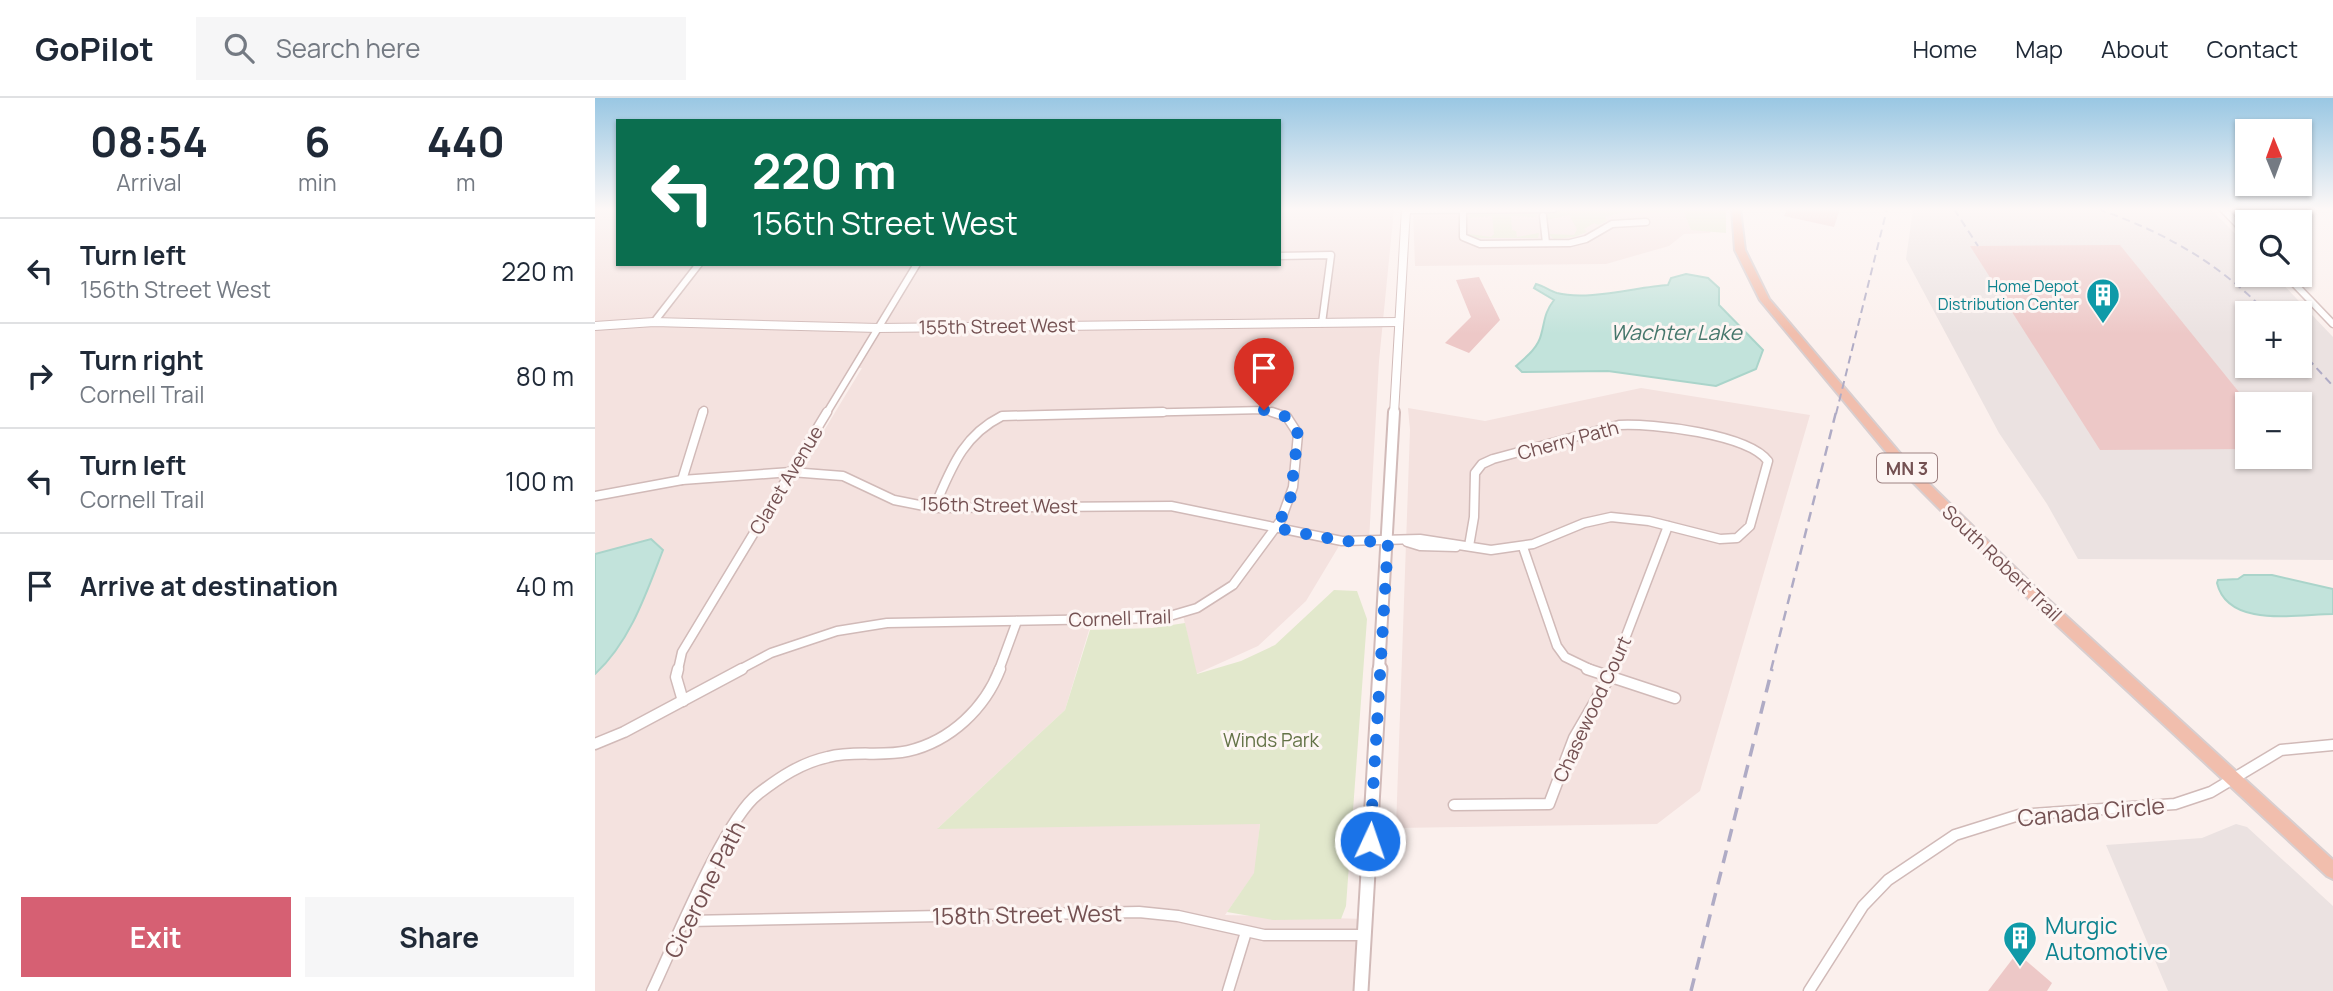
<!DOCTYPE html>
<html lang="en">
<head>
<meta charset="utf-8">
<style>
  body { margin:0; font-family:Manrope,sans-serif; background:#f6f6f7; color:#1f2937; height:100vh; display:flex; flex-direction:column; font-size:26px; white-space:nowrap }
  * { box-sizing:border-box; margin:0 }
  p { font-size:23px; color:#747a83 }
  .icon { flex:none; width:38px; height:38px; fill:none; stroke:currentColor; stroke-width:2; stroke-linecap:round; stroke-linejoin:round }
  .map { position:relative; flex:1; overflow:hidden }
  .panel { display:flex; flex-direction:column; background:#fff; width:595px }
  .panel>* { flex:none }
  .hud { position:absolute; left:21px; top:21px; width:665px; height:147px; border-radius:0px; box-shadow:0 2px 5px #0004; background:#0b6e4f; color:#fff; overflow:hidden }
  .needle { width:46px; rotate:359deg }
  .fabs { position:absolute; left:1640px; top:21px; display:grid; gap:14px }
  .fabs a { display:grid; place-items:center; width:77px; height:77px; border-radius:0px; background:#fff; box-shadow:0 2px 5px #0004; font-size:35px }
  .pin { position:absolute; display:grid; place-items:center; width:60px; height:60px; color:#fff; margin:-72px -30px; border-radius:50% 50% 50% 0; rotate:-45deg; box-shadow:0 0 7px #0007 }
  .pin .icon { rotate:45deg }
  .me { position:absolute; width:77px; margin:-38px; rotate:3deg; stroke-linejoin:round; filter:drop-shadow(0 0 5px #0008) }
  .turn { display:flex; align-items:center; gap:24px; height:147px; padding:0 21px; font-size:32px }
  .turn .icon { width:91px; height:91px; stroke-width:2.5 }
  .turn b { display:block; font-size:49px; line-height:60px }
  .eta { display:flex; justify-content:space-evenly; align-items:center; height:119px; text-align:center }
  .eta b { font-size:42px; font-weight:700; line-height:49px }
  .cta { display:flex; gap:14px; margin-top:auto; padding:14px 21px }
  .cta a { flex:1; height:80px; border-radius:0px; background:#d66073; color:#fff; font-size:28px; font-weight:700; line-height:80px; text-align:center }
  .cta a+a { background:#f6f6f7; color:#1f2937 }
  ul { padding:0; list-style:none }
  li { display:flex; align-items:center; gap:21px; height:105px; padding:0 21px; border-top:2px solid #e0e1e3 }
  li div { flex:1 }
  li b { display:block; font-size:26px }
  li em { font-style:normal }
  header { display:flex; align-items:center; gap:42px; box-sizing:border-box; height:98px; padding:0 35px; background:#fff; border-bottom:2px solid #e0e1e3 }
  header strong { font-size:33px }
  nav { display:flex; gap:38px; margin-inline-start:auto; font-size:24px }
  .search { width:490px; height:63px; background:#f6f6f7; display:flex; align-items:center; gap:18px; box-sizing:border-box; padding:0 24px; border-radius:0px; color:#747a83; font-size:26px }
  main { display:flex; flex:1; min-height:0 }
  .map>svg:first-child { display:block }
  .residential { fill:#f4e2df; fill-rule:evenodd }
  .industrial { fill:#ebe2e1; fill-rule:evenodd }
  .green { fill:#e2e8cc }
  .water { fill:#c2e3db; stroke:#aad4ca; stroke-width:2 }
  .building { fill:#edc8c7 }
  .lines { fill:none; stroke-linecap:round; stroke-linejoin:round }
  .minor-far2-casing { stroke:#d1bab8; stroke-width:9 }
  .minor-far1-casing { stroke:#d1bab8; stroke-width:11 }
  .minor-casing { stroke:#d1bab8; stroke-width:13 }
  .tertiary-far2-casing { stroke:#d1bab8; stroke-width:10 }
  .tertiary-far1-casing { stroke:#d1bab8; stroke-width:14 }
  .tertiary-casing { stroke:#d1bab8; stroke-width:17 }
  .primary-casing { stroke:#d8cecf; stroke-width:4 }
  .minor-far2 { stroke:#fff; stroke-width:6 }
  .minor-far1 { stroke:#fff; stroke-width:8 }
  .minor { stroke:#fff; stroke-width:10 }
  .tertiary-far2 { stroke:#fff; stroke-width:8 }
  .tertiary-far1 { stroke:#fff; stroke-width:10 }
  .tertiary { stroke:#fff; stroke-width:13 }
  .primary { fill:#f1bead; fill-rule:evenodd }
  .rail-far2 { stroke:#afabc5; stroke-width:2; stroke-dasharray:8 5; stroke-linecap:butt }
  .rail-far1 { stroke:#afabc5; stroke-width:2.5; stroke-dasharray:10 7; stroke-linecap:butt }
  .rail { stroke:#afabc5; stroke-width:3.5; stroke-dasharray:13 9; stroke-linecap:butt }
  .route { stroke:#1a73e8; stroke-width:12; stroke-dasharray:0 21.6 }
  .labels { text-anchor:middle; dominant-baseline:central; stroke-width:6; stroke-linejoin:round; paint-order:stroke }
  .far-culture-label { font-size:16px; fill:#0d838f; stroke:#fdf5f3; text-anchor:end }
  .shield { fill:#fdf5f3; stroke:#9d8282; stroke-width:2 }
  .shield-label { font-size:18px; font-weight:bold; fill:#745152 }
  .street-label { font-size:19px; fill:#745152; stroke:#fdf5f3 }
  .park-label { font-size:19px; fill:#647347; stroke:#fdf5f3 }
  .water-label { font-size:21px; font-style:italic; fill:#46776c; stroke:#fdf5f3 }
  .near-street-label { font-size:23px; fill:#745152; stroke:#fdf5f3 }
  .near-culture-label { font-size:23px; fill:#0d838f; stroke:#fdf5f3; text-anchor:start }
</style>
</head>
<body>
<header>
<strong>GoPilot</strong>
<div class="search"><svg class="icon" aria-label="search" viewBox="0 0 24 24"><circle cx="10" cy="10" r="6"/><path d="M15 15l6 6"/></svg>Search here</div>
<nav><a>Home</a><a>Map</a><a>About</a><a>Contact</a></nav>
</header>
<main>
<section class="panel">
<div class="eta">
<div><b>08:54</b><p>Arrival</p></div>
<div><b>6</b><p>min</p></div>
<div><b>440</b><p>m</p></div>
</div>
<ul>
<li><svg class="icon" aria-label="left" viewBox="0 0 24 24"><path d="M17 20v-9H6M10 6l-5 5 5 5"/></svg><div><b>Turn left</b><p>156th Street West</p></div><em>220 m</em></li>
<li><svg class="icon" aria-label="right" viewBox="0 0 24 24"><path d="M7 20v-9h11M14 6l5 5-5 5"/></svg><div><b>Turn right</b><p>Cornell Trail</p></div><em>80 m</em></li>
<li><svg class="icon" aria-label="left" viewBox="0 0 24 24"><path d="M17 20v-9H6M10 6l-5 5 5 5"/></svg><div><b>Turn left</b><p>Cornell Trail</p></div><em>100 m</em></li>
<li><svg class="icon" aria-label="arrive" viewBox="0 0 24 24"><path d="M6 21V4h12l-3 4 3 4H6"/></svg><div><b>Arrive at destination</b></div><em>40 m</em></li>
</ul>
<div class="cta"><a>Exit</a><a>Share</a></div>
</section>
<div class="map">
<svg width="1738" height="893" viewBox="0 0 1738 893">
  <rect width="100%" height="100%" fill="#fbf0ed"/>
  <g class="residential">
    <path d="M0,111H23V166H684V111H799L784,263L774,443H747L711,503L663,548L601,576L588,517L497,522L470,612L343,730L665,725L660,774L630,817L770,821L766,893H0ZM259,270H267L171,428H164Z"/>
    <path d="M1112,111L1118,125L1115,135L1089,136L1074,148L1011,166L820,168L818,112Z"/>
    <path d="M1046,290L1215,317L1105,693L1062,726L801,730L815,332L813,310L890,323Z"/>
  </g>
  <g class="industrial">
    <path d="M1318,111H1616L1652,148V177H1679L1738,239V462L1483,461L1452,406L1404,335L1311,161ZM1652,215H1704V268H1652ZM1652,306H1704V359H1652Z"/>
    <path d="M1641,726L1652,729L1738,808V893H1573L1511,747L1607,740Z"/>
  </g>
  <g class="green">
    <path d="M972,111H1131V135L1096,132L1089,114L1026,115L1010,119L1012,123L1003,127L999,125L989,131L992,134L979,139L959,141L953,136L979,137L982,131L974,117L951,122L950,116H942L941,119L916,118L917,132L921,133L922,139L944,135L943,140H875L874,136L896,139L899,136L897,118L873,120L877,113Z"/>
    <path d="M739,492L762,493L772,521L751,808L746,821L678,822L632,814L659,775L665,726L342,731L470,612L495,532L557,530L590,525L602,576L646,563L680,547Z"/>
  </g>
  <g class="water">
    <path d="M1091,176L1113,180L1124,190V207L1168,252L1161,271L1121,288L1013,273L927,274L921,268C930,260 943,250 946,237C950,223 949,215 959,202L939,190L941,186C949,188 955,193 962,195C993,203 1041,189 1073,187L1076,180Z"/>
    <path d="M56,441L68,452C51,496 35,544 0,576V456Z"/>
    <path d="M1649,477H1677L1738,491V516C1704,516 1633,531 1622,485L1623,482L1643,481Z"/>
  </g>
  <g class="building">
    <path d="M1192,111H1245L1239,129L1189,118Z"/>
    <path d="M1525,147L1652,304V351L1505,352L1375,148Z"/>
    <path d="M884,179L905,222L874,255L850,245L876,219L861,182Z"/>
    <path d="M1422,855L1457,885L1452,893H1393Z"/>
  </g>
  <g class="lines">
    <g class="minor-far2-casing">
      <g id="minor-far2">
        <path d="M868,111V139L885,146L975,145L991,141L1017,126L1051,124"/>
        <path d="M1628,111L1652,136"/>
        <path d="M811,112L958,111"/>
        <path d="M948,118L951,145"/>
        <path d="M684,158L736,157L727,225"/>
        <path d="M1691,177L1738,226"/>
        <path d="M59,224L104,166"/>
        <path d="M108,316L109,312"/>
        <path d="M231,316L322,166"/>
        <path d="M491,316L669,312L682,316"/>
      </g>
    </g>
    <g class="minor-far1-casing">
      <g id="minor-far1">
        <path d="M87,382L108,314"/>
        <path d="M0,398L87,382L196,374L248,378L299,402L339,410L576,408L747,443L825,441L896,452L938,446L989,425L1016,419L1054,423L1125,441L1142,440L1155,428L1173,363C1153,336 1057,325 1024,327L898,361L887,366L880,375L879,419L874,448"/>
        <path d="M339,410C356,371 367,338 407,318L568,314"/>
        <path d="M812,444L825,448L861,449"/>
        <path d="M928,449L962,548L970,559L997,572"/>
        <path d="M83,572L87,554L232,314"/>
        <path d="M144,572L176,555L242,533L292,525L568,520L602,510L638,487L686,422L698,389L703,336L692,319L677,314"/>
        <path d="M404,572L422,523"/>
        <path d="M1018,572L1073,428"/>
      </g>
    </g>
    <g class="minor-casing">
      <g id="minor">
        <path d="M83,571L81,579L88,603"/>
        <path d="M992,571L1080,600"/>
        <path d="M0,646L29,634L147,571"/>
        <path d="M859,707L954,706L979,640L1019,571"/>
        <path d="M92,823L544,814L583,818L669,837H769"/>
        <path d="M57,893C78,849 129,722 163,696C185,679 206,665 233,659C259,652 287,659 313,653C356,643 390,610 405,571"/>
        <path d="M633,893L651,834"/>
        <path d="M1214,893L1268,808L1293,782L1360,737L1424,717L1580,706L1616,694L1686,652L1738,647"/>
      </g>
    </g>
    <g class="tertiary-far2-casing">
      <g id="tertiary-far2">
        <path d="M0,228L59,224L283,230L804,224"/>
        <path d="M799,316L811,111"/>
      </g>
    </g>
    <g class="tertiary-far1-casing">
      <path id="tertiary-far1" d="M784,572L799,314"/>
    </g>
    <g class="tertiary-casing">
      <path id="tertiary" d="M766,893L785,571"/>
    </g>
    <g class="primary-casing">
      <path id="primary" d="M1137,111H1145L1150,152L1174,201L1315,367L1447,496L1738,762V781L1732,778L1437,504L1307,373L1165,202L1140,152Z"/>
    </g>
    <use href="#minor-far2" class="minor-far2"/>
    <use href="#minor-far1" class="minor-far1"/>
    <use href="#minor" class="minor"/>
    <use href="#tertiary-far2" class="tertiary-far2"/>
    <use href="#tertiary-far1" class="tertiary-far1"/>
    <use href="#tertiary" class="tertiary"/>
    <use href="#primary" class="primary"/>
    <g class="rail-far2">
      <path d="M1359,111L1383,148"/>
      <path d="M1503,111C1569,134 1624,165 1672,215"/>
      <path d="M1704,251L1738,288"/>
      <path d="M1241,316L1292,111"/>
    </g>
    <path class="rail-far1" d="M1176,572L1241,314"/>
    <path class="rail" d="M1096,893L1177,571"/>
  </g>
  <linearGradient id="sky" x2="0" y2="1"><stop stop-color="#99c7e3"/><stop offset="0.47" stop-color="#fdf8f7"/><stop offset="1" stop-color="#fdf8f7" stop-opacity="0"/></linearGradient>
  <rect width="1738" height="236" fill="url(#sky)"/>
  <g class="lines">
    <path class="route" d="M669,312L692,319L703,336L695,403L681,430L747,443L793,444L775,743"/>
  </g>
  <defs>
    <g id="building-pin" transform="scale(1.75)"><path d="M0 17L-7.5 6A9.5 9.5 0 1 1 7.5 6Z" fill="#0f9aa8" stroke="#fdf5f3"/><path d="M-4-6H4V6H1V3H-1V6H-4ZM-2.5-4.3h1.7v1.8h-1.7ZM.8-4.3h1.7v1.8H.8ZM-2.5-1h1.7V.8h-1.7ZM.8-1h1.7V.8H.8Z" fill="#fff"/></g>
  </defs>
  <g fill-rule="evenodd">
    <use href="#building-pin" x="1508" y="197"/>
    <use href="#building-pin" x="1425" y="840"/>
  </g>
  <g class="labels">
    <g class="far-culture-label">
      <text x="1484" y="188">Home Depot<tspan x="1484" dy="18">Distribution Center</tspan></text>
    </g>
    <rect class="shield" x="1282" y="355.5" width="60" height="29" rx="5"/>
    <g class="shield-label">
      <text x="1312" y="370">MN 3</text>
    </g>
    <g class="street-label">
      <text transform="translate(402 228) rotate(-1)">155th Street West</text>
      <text transform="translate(973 342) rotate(-15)">Cherry Path</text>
      <text transform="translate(191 382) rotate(-59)">Claret Avenue</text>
      <text transform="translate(404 407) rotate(1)">156th Street West</text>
      <text transform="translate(1407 465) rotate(44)">South Robert Trail</text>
      <text transform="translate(525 520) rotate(-2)">Cornell Trail</text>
      <text transform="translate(997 611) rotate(-65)">Chasewood Court</text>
    </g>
    <g class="park-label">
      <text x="676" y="642">Winds Park</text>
    </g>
    <g class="water-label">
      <text x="1081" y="234">Wachter Lake</text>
    </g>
    <g class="near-street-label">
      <text transform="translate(1496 713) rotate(-5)">Canada Circle</text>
      <text transform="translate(109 791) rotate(-63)">Cicerone Path</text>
      <text transform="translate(432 816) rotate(-1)">158th Street West</text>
    </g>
    <g class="near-culture-label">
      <text x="1450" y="827">Murgic<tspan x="1450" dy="26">Automotive</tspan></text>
    </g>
  </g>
</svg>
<div class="fabs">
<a><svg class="needle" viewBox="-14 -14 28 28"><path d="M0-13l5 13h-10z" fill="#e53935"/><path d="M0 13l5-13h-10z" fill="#747a83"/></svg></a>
<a><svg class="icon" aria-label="search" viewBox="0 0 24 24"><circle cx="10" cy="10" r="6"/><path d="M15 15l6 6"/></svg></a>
<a>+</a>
<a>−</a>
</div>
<div class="pin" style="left:669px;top:312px;background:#d93025"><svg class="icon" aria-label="arrive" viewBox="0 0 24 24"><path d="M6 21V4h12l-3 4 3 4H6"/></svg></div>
<svg class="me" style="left:775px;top:743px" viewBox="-20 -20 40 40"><circle r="17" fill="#1a73e8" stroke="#fff" stroke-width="3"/><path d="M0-11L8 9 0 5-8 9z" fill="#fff"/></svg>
<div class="hud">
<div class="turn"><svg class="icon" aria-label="left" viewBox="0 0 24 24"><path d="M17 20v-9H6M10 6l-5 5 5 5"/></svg><div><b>220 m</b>156th Street West</div></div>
</div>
</div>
</main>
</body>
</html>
